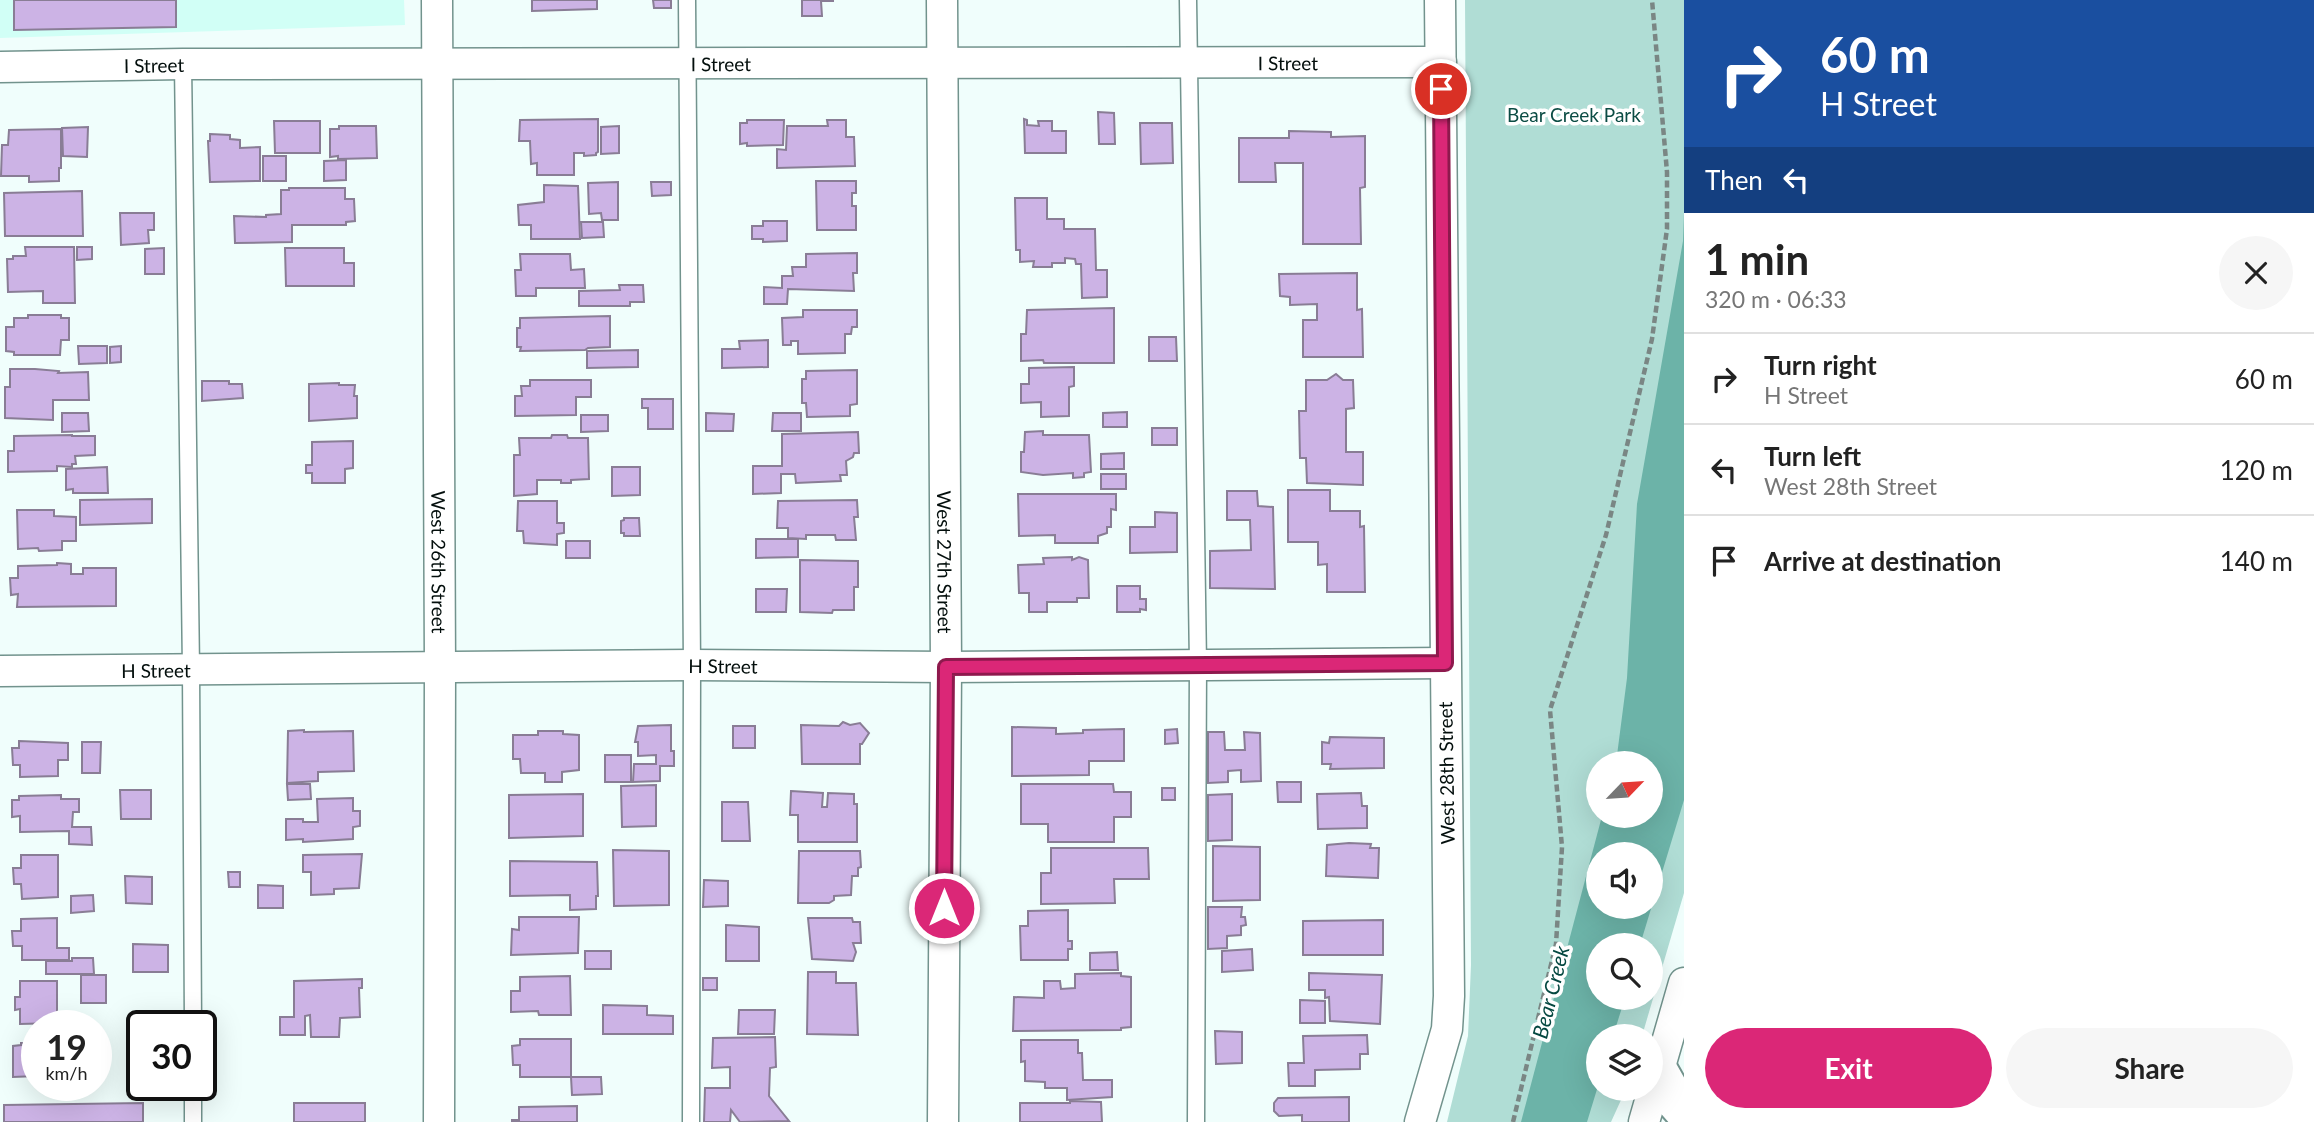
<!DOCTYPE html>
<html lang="en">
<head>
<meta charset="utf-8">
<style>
  body { margin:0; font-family:Lato,sans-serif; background:#f6f6f6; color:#222; height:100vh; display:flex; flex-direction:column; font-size:26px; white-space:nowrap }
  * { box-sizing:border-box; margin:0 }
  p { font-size:23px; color:#767676 }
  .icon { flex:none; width:38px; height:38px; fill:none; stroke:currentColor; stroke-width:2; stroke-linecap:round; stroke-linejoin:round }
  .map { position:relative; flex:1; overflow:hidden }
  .side { display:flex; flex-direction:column; background:#fff; width:630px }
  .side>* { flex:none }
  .hud { background:#1a4fa0; color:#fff; overflow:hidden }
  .needle { width:46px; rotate:65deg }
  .buttons { position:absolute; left:1586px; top:751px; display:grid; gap:14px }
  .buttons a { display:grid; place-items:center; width:77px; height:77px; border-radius:50%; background:#fff; box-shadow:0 7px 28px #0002; font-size:35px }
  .speed { position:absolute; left:21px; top:1010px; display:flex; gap:14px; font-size:35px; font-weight:700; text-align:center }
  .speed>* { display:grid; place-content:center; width:91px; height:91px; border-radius:50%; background:#fff; box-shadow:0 7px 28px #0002; line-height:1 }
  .speed small { font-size:18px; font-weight:400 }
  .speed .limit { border:4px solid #111; border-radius:10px; background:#fff; color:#111 }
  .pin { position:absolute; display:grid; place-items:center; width:60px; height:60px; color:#fff; margin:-30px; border:4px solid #fff; border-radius:50%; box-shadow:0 2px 7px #0007 }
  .me { position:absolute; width:77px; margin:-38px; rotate:0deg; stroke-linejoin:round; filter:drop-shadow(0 0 5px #0008) }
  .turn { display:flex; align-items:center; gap:24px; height:147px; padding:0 21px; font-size:32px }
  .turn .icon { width:91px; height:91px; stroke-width:2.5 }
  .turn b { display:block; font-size:49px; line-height:60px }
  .then { display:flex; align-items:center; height:66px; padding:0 21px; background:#0003; gap:14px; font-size:26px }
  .round { display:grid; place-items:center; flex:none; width:74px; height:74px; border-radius:37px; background:#f6f6f6 }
  .overview { display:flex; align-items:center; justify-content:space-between; height:119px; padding:0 21px }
  h1 { font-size:42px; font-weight:700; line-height:52px }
  .action { display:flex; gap:14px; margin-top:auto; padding:14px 21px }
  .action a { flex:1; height:80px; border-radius:42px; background:#db2777; color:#fff; font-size:28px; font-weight:700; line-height:80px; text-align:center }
  .action a+a { background:#f6f6f6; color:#222 }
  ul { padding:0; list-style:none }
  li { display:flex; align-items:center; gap:21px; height:91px; padding:0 21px; border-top:2px solid #e0e0e0 }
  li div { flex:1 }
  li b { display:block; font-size:26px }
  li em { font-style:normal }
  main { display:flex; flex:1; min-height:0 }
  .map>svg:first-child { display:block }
  .built { fill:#d1fff6 }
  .green { fill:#b0ddd5; fill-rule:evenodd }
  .water { fill:#6cb3a8; fill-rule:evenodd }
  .building { fill:#ccb3e5; stroke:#897d95; stroke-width:2 }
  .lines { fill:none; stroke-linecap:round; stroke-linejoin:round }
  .lane-casing { stroke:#72938d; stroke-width:19 }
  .street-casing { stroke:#72938d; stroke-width:33 }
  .secondary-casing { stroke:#72938d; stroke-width:42 }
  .path { stroke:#7a8684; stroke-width:4.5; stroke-dasharray:7 3.5; stroke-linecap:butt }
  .lane { stroke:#fff; stroke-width:16 }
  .street { stroke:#fff; stroke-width:30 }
  .secondary { stroke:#fff; stroke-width:38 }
  .route-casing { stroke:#8e194d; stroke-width:18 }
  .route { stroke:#db2777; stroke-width:12 }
  .labels { text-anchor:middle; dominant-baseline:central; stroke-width:7; stroke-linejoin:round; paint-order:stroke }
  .street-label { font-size:19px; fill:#030e0c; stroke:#fff }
  .park-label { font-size:19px; fill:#0b4c44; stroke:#fff }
  .water-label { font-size:21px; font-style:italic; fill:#054841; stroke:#fff }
</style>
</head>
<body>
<main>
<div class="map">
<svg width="1684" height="1122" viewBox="0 0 1684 1122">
  <rect width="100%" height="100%" fill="#f0fefc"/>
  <path class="built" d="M0,0H404L405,25L0,38Z"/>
  <path class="green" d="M1465,0H1684V893L1642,1036H1598V1088L1626,1089L1611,1122H1447L1468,1036L1471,965ZM1598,763H1650V816H1598ZM1598,854H1650V906H1598ZM1598,945H1650V998H1598Z"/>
  <path class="water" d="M1684,214V800L1640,945H1598V998H1625L1613,1036H1598V1086L1587,1122H1521L1602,816H1650V763H1616L1627,678L1637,504L1683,241ZM1598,854H1650V906H1598Z"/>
  <g class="building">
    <path d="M14,0H176V27L14,30Z"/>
    <path d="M532,0H597V9L532,11Z"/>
    <path d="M653,0H671V8H654Z"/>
    <path d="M802,0H833V1H821L822,16H802Z"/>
    <path d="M1098,112L1114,113L1115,144H1099Z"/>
    <path d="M598,119V152L596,153V155L584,156V153H574V175H537V163L531,164L530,141H519L520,120Z"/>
    <path d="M1024,119L1027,120V125L1039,126L1038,121H1052V131H1066V153H1025Z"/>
    <path d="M747,120H784L783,145L747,146V143L740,144V123H747Z"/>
    <path d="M827,120H846V137H854L855,166L777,168V149L786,150L787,126H828Z"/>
    <path d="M274,121H320V153H275Z"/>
    <path d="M1140,123H1172L1173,163L1141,164Z"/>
    <path d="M339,126H376L377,158L338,159V156L330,157V129H339Z"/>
    <path d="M619,126V153L601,154V127Z"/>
    <path d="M88,127L87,157L63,156L62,128Z"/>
    <path d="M61,129V168H59V181L29,182V176H1L2,145H8L9,130Z"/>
    <path d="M1289,131L1331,132V137L1365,136V187L1360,188L1361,244H1303V163H1275L1276,182H1239V138H1289Z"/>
    <path d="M210,134L230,135V139L240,140V148L260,147V181L210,182L208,141H210Z"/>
    <rect x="263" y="156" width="23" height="25"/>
    <path d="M346,160V180L324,181V161Z"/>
    <path d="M816,181H856V193H852V206H856V230H817Z"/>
    <path d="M618,182V220H602L601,213L589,214L588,183Z"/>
    <path d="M651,182H671V195L652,196Z"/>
    <path d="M544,185L578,186L580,239H531V225H519L518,205L544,202Z"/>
    <path d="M289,188H345V199H354L355,221L346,222V225H292V242L235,243L234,216L266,217V215L281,214V190H289Z"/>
    <path d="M82,191L83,236H5L4,193Z"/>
    <path d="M1015,198H1047V219H1064V229H1095L1096,270H1107V297L1082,298L1081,264H1076L1075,259L1065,258V263H1052V267H1033L1034,261L1020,262V250H1016Z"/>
    <path d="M120,213H154V230H148L149,243L121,245Z"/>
    <path d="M763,221H787V241L763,242V239H752V226H763Z"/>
    <path d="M581,222H603L604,237L582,238Z"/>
    <path d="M25,247H74L75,303H43V291L8,292L7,259H13V256H26Z"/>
    <path d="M77,247H92V259L77,260Z"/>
    <path d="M164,248V274H145V249Z"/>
    <path d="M285,248H344V263H354V286H286Z"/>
    <path d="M857,253V273H853L854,291L788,289L787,304H764V287L782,288V276H793L792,267H806V254Z"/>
    <path d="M520,254H570L571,270L584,269L585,288H536V296H516L515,270H521Z"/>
    <path d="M1357,273V310L1362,309L1363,357H1303V320H1317V304L1290,305V297L1280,296L1279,274Z"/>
    <path d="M619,285H643L644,302H630V306H579V291L620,290Z"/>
    <path d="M1114,308V363H1044L1043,360L1021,361V334H1026L1027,310Z"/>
    <path d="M803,310H857V327H852L851,334H845V353L798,354V341H791V345H783L782,318L803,317Z"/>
    <path d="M28,315H61V318H69V340H61L60,355H14V352L6,351V327H14V318H28Z"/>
    <path d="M610,316V347L588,348L585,350L520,351L521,347H517V328H520V318Z"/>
    <path d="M1149,337H1176L1177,361H1149Z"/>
    <path d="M768,340V367L722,368V349H740L739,341Z"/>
    <path d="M78,346H107V363L79,364Z"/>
    <path d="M121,346V362L110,363V347Z"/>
    <path d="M638,350V367L587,368V351Z"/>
    <path d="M1074,367V386L1069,387V416L1041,417V402L1021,403V384H1029V368Z"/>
    <path d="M10,369H35L59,371L58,373L88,372L89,400H53V420L5,418V387H10Z"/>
    <path d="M857,370V404L850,405V416L807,417L806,403H802V379H806V371Z"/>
    <path d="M1336,374L1343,380H1353L1354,408L1346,409V452H1363V485L1307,483L1306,458H1300L1299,411H1306V380H1327Z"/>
    <path d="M530,380H591V397H576V415L515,416V396H522L521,386H530Z"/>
    <path d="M202,381H229V384H242L243,398L202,401Z"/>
    <path d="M339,383V385H355L354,396H357V418L309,421V384Z"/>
    <path d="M642,399H673V429H648V408H642Z"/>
    <path d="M1127,412V427H1103V413Z"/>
    <path d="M62,413H88L89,431L62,432Z"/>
    <path d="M706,413L734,414L733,431H706Z"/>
    <path d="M773,413H801V431H772Z"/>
    <path d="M581,415H608V431L581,432Z"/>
    <rect x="1152" y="428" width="25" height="17"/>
    <path d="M1043,431V435H1089L1091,472L1084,473V477L1073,478V473L1043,475L1021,472V452H1024L1025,432Z"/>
    <path d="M858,432L859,453H854L853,457L846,461L847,475H840L841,481L796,483L795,474H781V493L753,494V466H782V434Z"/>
    <path d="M72,435V436H95V455L75,456L76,464H72V467L57,466V471L8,472V451H14V436Z"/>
    <path d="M552,435H567L568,438H588L589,479L571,480V483H561V480H537V494L514,496V455H520L519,438H551Z"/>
    <path d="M353,441V468L345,469V483H312V473H306V465H312V442Z"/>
    <path d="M1124,453V469H1101V454Z"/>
    <path d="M107,467L108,493H73V489L66,490V469Z"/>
    <path d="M612,467H640V495L612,496Z"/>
    <rect x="1101" y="474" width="25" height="15"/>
    <path d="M1288,490H1330V511H1360V527L1364,526L1365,592H1327V564L1318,565V542H1288Z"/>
    <path d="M1227,491H1257L1258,506L1273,507L1275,589L1210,588V551L1251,550L1250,520H1227Z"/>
    <path d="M1018,494H1116V510L1111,509V527H1107V533L1098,536V543H1055V535L1019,536Z"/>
    <path d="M152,499V523L80,525V500Z"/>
    <path d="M857,500L858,517H854L856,540H836L835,535H806V539L788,538V528H777L778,501Z"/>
    <path d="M518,501H557V523H564V533L557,534V545L524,543L523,531H517Z"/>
    <path d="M17,510H54V516L76,517V541H62V550L39,551L38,548L18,549Z"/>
    <path d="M1155,512L1177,513V552L1130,553V527H1155Z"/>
    <path d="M624,518H639L640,536H624V533H621V521L624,520Z"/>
    <path d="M756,539H798V557L756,558Z"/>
    <rect x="566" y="541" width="24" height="17"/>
    <path d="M1072,557V560L1079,557L1088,560L1089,598H1077V602H1047V612H1029V593H1019L1018,565L1044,564L1043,558Z"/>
    <path d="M800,560L858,561V587H854V610H833L832,613L800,612Z"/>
    <path d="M57,563L71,564V574H83V568H116V606L17,607L18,594L11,595L10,578H18V566L57,565Z"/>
    <path d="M1117,586H1140V599H1146V610L1140,609V612H1117Z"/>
    <path d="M756,589H787L786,612H756Z"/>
    <path d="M843,722L850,725L860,723L869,733L862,744H860V764H802L801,725L839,726Z"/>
    <path d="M671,725V751H674V766H660V781L633,782L634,764H656V755L638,756V742H635L638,726Z"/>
    <rect x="733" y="726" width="22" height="22"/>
    <path d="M1012,727L1056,728V734L1083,733V730L1124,729V761H1089V775L1012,776Z"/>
    <path d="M1177,729L1178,743L1165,744V730Z"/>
    <path d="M304,730V732L353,731L354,771L318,772V781L287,783L288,731Z"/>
    <path d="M538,731H563V734L579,735V770L562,772V782H545V773H521L520,759H513V735H538Z"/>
    <path d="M1208,732H1224L1225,750H1245L1244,732L1260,733L1261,781L1241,782V770L1228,771V782L1208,783Z"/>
    <path d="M1330,737L1384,738V768L1330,769L1331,764H1322V742L1329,743Z"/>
    <path d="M19,741L68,743V760H58V776L20,777V765H13L12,748H19Z"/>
    <path d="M82,742H101L100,773H82Z"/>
    <rect x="605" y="755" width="26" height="27"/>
    <path d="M1277,782H1301V802H1278Z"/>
    <path d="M287,784H310L311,799L288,800Z"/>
    <path d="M1021,784H1113L1114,792H1131V817H1114V842H1048V824H1021Z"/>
    <path d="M656,785V826L622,827L621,786Z"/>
    <rect x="1162" y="788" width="13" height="12"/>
    <path d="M120,790H151V819H121Z"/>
    <path d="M791,791L823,793L822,807H827L828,793L854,794V804H857V842H798V815H790Z"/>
    <path d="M1361,793L1362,806H1367V828L1318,829L1317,794Z"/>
    <path d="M583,794V836L509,838V795Z"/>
    <path d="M1232,794V840L1208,841V795Z"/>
    <path d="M61,795V799H79V812H73L72,827H91L92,845L69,844V831L20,832V816L12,817V800H19V796Z"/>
    <path d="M353,798V811H360V826L353,827V839L303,842V839L286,840V819H303V822H318L317,799Z"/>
    <path d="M722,802H748L750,841H722Z"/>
    <path d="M1349,843L1371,844L1370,848H1379L1378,878L1326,876L1327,845Z"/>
    <path d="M1213,846L1260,847V900L1213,901Z"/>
    <path d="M1051,848H1148L1149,879H1114L1115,903L1041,904V873H1051Z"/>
    <path d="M613,850L669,851V905L614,906Z"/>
    <path d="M799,851H860L861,867L858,868V876H852L851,895L834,896V900L829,903H798Z"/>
    <path d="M362,854L359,888L334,889V894L311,895V872H303V855Z"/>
    <path d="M21,855H58V897L22,899L21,884H14L13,868H21Z"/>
    <path d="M510,861L597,862L598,896H596V909L570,910V895L510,896Z"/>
    <path d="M228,872H240V887H229Z"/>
    <path d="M125,876L152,877V904L126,903Z"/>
    <path d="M704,880L728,881V906L703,907Z"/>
    <path d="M258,885L283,886V908H258Z"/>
    <path d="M93,895L94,911L71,913V896Z"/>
    <path d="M1208,907H1242L1241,917H1245L1246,925L1241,926V935L1227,936V948L1208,949Z"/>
    <path d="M1068,910V941H1072V949H1068V960H1021L1020,926H1028V911Z"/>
    <path d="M519,917H579L578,953L511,955L512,929L519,930Z"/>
    <path d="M57,918V948H69V960H22V946H13L12,931H21V919Z"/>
    <path d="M808,918H852L853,922H860L861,943H853L856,952L853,961L812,959Z"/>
    <path d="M1383,920V955H1303V921Z"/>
    <path d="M726,925L759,927V961H726Z"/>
    <path d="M133,944L168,945V972H133Z"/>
    <path d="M1252,949L1253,970L1222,972V951Z"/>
    <rect x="585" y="951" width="26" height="18"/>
    <path d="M1117,952L1118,970H1090V953Z"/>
    <path d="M72,958H93L94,974H46V961H72Z"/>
    <path d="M808,972H836V983H856L858,1035L807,1034Z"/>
    <path d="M1121,973V976L1131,977V1027L1121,1028V1030L1013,1031L1014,997L1044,998V981H1060L1061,989L1075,988V974Z"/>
    <path d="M1309,973L1382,975L1380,1024L1330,1021L1329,997L1325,998V990H1309Z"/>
    <rect x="81" y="975" width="25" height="28"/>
    <path d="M570,976L571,1015H539L538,1011L511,1012V991H520V977Z"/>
    <rect x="703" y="978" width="14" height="12"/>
    <path d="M362,979V988H359L360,1017L340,1018L339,1037H311L310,1015L305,1016V1035H280V1017H294V981Z"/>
    <path d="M20,981H57V1023L20,1024V1009L15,1010V997H20Z"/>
    <path d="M1300,1000L1325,1001V1023H1300Z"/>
    <path d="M603,1005L647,1006V1015L673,1016V1034H603Z"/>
    <path d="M739,1010H775L774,1034H738Z"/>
    <path d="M1215,1031L1242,1032V1063L1216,1064Z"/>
    <path d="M1367,1035L1368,1054H1360V1069L1315,1070V1086H1289L1288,1063H1304L1303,1036Z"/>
    <path d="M775,1037L776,1067L770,1068L769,1096L789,1121L740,1122L731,1110L730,1122H704L705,1088H730V1067L712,1068L713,1038Z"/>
    <path d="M520,1039H571V1077H520V1065H513L512,1046L520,1045Z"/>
    <path d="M1021,1040H1078V1053H1082L1083,1080H1112V1097L1067,1100V1088H1045V1082L1025,1081V1061L1021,1062Z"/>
    <path d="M21,1043H37V1076L13,1077V1046L21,1045Z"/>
    <path d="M571,1077H601L602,1094L572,1095Z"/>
    <path d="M1349,1097V1122H1302V1115L1279,1116L1274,1111V1103L1278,1098Z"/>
    <path d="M1070,1101L1101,1102L1102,1122H1020V1103H1070Z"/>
    <path d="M143,1103V1122H4V1105Z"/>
    <rect x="294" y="1103" width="71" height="19"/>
    <path d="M577,1106V1122H512V1120H519V1107Z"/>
  </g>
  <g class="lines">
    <g class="lane-casing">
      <g id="lane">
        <path d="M687,0L692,665L691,1122"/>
        <path d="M1188,0L1198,664L1196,1122"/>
        <path d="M183,64L191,669L193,1026"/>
        <path d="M193,1085V1122"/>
      </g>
    </g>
    <g class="street-casing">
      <g id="street">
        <path id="s1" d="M437,0L440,668L439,1122"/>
        <path id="s2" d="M942,0L946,667L943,1122"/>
        <path id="s3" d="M0,67L183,64L1441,62"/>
        <path id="s4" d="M0,671L692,665L946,667L1445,663"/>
        <path d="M1420,1122L1447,1029L1449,996L1440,0"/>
        <path d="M1644,1122L1684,983"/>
      </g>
    </g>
    <g class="secondary-casing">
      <path id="secondary" d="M1658,1070L1676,1102L1684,1111"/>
    </g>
    <path class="path" d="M1513,1122L1556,944L1562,847L1550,710L1606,535L1652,339L1667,229V172L1652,0"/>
    <use href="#lane" class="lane"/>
    <use href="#street" class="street"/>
    <use href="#secondary" class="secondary"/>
  </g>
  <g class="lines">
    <g class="route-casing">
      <path id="route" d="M944,908L946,667L1445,663L1441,89"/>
    </g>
    <use href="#route" class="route"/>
  </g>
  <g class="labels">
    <g class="street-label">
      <text stroke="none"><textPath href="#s3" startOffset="721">I Street</textPath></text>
      <text stroke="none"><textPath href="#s3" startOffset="1288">I Street</textPath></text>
      <text stroke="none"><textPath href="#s3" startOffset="154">I Street</textPath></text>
      <text stroke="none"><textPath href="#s1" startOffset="562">West 26th Street</textPath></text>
      <text stroke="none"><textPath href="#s2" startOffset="562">West 27th Street</textPath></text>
      <text stroke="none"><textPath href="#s4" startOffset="723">H Street</textPath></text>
      <text stroke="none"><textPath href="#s4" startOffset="156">H Street</textPath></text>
      <text transform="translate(1446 773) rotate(-91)">West 28th Street</text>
    </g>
    <g class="park-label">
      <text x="1574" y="114">Bear Creek Park</text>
    </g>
    <g class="water-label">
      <text transform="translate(1550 992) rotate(-76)">Bear Creek</text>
    </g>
  </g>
</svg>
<div class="buttons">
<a><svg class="needle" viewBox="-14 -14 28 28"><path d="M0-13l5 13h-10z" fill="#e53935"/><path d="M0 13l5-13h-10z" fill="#767676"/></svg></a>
<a><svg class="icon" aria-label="sound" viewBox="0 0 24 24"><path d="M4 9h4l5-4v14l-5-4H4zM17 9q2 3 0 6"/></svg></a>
<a><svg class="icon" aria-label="search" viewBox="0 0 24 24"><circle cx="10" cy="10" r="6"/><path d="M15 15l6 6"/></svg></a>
<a><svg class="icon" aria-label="layers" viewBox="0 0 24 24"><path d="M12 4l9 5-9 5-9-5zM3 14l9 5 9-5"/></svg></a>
</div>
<div class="speed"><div>19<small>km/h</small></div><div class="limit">30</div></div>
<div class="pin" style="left:1441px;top:89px;background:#d93025"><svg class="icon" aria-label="arrive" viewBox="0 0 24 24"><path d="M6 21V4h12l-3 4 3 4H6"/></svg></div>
<svg class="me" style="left:944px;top:908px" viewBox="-20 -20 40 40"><circle r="17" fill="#db2777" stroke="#fff" stroke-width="3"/><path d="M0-11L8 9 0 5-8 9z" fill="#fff"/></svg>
</div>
<section class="side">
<div class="hud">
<div class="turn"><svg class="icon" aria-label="right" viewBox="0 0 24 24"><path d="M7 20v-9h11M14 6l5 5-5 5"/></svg><div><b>60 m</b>H Street</div></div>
<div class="then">Then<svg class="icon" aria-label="left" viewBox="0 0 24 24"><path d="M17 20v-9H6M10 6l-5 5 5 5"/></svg></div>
</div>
<div class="overview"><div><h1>1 min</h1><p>320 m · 06:33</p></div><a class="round"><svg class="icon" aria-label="close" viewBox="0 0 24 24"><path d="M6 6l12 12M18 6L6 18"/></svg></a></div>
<ul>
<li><svg class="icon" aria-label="right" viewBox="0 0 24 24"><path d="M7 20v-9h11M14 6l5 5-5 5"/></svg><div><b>Turn right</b><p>H Street</p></div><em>60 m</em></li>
<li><svg class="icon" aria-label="left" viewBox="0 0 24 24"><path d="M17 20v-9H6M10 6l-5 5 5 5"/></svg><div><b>Turn left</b><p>West 28th Street</p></div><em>120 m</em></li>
<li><svg class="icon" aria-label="arrive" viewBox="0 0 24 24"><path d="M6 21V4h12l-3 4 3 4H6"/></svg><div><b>Arrive at destination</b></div><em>140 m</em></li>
</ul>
<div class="action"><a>Exit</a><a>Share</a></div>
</section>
</main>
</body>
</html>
